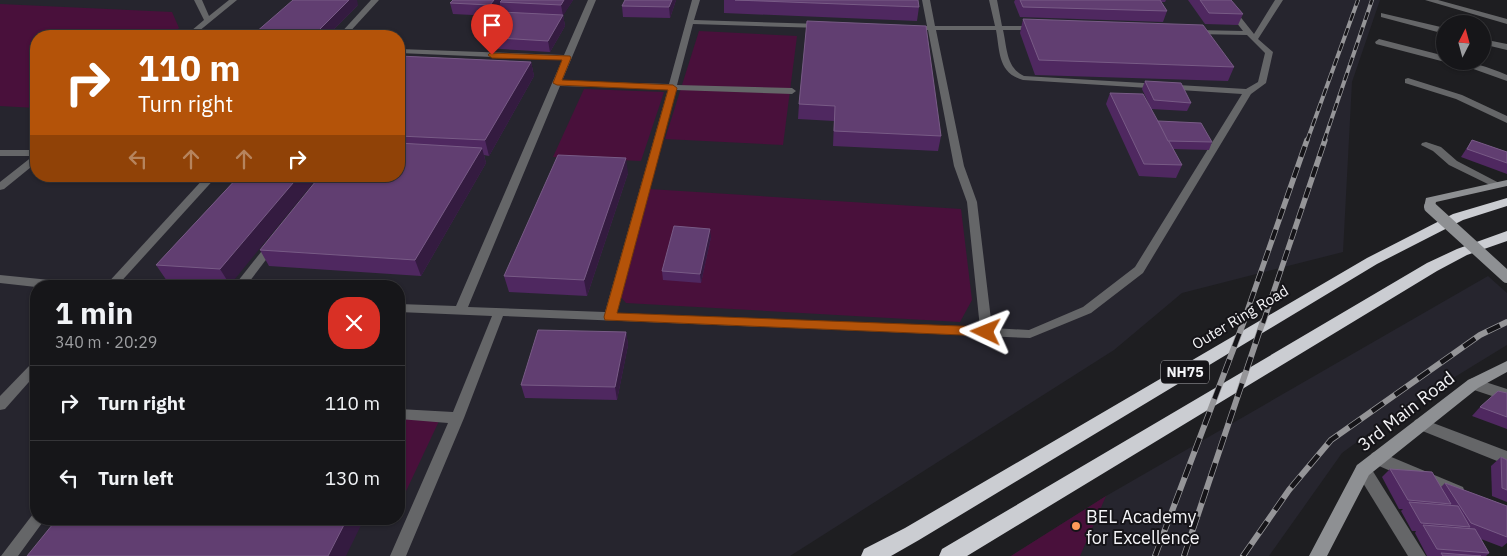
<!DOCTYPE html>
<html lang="en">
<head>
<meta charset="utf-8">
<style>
  body { margin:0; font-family:"IBM Plex Sans",sans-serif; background:#1f1f22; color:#f1f3f6; height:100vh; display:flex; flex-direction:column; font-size:19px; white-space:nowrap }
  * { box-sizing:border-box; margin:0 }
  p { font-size:16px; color:#9e9fa2 }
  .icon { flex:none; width:28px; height:28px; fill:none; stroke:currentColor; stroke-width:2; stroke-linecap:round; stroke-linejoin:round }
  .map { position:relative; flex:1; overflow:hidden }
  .sheet { position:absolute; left:30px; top:280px; width:375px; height:245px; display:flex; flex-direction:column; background:#161619; border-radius:20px; box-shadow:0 1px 4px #0004,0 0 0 1px #353538 }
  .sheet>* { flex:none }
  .hud { position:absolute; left:30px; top:30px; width:375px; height:152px; border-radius:20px; box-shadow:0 1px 4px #0004,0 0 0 1px #353538; background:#b45309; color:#fff; overflow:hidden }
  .needle { width:32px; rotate:6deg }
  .buttons { position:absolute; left:1436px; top:15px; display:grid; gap:10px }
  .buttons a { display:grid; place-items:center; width:55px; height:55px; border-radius:50%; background:#161619; box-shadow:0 1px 4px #0004,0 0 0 1px #353538; font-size:25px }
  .pin { position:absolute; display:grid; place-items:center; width:42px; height:42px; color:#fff; margin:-51px -21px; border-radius:50% 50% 50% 0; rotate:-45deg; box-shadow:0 0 5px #0007 }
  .pin .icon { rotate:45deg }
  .me { position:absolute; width:55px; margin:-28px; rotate:272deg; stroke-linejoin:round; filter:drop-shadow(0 0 4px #0008) }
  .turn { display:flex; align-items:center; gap:18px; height:105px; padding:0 25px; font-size:22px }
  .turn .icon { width:65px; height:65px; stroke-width:2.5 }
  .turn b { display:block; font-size:35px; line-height:42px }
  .lanes { display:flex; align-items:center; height:48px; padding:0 25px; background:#0003; justify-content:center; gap:25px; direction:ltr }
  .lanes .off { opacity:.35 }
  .round { display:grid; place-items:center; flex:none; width:52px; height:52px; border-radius:20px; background:#1f1f22 }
  .overview { display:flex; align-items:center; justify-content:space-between; height:85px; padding:0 25px }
  h1 { font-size:30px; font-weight:800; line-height:38px }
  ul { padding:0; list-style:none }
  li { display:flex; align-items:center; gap:15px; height:75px; padding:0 25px; border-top:1px solid #353538 }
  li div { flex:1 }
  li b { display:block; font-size:19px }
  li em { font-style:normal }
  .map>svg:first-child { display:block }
  .built { fill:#26252e; fill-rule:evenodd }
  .green { fill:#49103b }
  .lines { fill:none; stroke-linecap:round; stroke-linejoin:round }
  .lane { fill:#656668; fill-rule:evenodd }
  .street { fill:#656668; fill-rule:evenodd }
  .secondary { fill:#8e9093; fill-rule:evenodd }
  .highway { fill:#cbcdd2; fill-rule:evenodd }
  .rail-far2-casing { stroke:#959598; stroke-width:4 }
  .rail-far1-casing { stroke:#959598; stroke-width:5.5 }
  .rail-casing { stroke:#959598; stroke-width:6 }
  .rail-far2 { stroke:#151418; stroke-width:2.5; stroke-dasharray:8; stroke-linecap:butt }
  .rail-far1 { stroke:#151418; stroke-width:4; stroke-dasharray:11; stroke-linecap:butt }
  .rail { stroke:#151418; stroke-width:4.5; stroke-dasharray:14; stroke-linecap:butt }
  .secondary-bridge { stroke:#8e9093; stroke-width:12 }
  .wall { fill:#4f2860 }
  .shaded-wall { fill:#341b40 }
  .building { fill:#613e71; stroke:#785b86 }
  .route { fill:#b45309; stroke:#753606 }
  .poi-dot { fill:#fe9b59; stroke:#151418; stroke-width:2 }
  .labels { text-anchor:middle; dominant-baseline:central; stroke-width:4; stroke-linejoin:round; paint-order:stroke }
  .shield { fill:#151418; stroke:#b1b1b4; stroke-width:1 }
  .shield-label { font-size:14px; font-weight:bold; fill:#f4f4f7 }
  .street-label { font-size:15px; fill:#f4f4f7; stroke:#151418 }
  .near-street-label { font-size:18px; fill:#f4f4f7; stroke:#151418 }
  .near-poi-label { font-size:18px; fill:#f4f4f7; stroke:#151418; text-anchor:start }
</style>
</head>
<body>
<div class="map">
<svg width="1507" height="556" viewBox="0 0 1507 556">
  <rect width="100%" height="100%" fill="#1e1e21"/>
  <g class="built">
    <path d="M0,0H1380L1352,82L1343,252L1182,293L1114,350L790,556H0ZM36,36H399V176H36ZM36,286H399V519H36Z"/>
    <path d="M1488,276L1507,293V345L1396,413L1342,453L1269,556H1011L1106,496Z"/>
  </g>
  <g class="green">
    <path d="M0,4L172,12L179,28L169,36H36V108L0,106Z"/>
    <path d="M699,31L797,36L783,145L665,139Z"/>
    <path d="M584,89L664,92L641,161L553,157Z"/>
    <path d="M649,189L961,209L972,300L960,322L626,303L619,295Z"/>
    <path d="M399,418L439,421L400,504H399Z"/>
    <path d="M1106,496L1080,556H1011Z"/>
  </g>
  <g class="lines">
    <g class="lane">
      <path d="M194,0H202L209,16L229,0H237L193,36H185L204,20Z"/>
      <path d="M371,0H379L346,36H338Z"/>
      <path d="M588,0H596L562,81L669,84L692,0H700L694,20L822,24L826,26L822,28L693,24L677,85L792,88L796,91L792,94L676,90L617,313L980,328L967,202L954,166L928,30H913L909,28L913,26H927L922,0H930L935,26H995L989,0H997L1002,26H1039V30H1003C1007,47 1006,68 1024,76L1246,89L1258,82L1265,53L1247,35L1195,34L1191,32L1195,30L1243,31L1219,0H1227L1254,34L1275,0H1283L1258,39L1273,52L1266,83L1251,94L1143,273L1091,313L1030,338L503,316L464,418L406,556H390L448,423L399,419V409L453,412L492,316L399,312V304L456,306L562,60L399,53V49L564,55ZM936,30H996C1000,52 998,73 1023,80L1242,94L1135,267L1083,307L1029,330L992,328L977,202L964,166ZM560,86L668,89L605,312L468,307Z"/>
      <path d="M0,150H36V163L4,189L0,190V182L33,156H0Z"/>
      <path d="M206,176H217L117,286H105Z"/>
      <path d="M273,240L278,244L246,286H234L269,242Z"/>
      <path d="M0,275L70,282L76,286L36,287L0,283Z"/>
      <path d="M36,361V374L5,409L0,410V396L32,363Z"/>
      <path d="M36,513V519H45L18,556H1L33,514Z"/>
    </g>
    <g class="street">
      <path d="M1425,0H1438L1507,19V24Z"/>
      <path d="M1381,13L1445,28V34L1381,17Z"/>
      <path d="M1379,39L1445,56V61H1447L1445,62L1376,44L1375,42Z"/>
      <path d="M1482,39L1507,44V50L1482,44Z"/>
      <path d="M1451,61C1471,61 1488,67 1507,75V81Z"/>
      <path d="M1408,78L1462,95L1507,116V123L1456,99L1405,83V79Z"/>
      <path d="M1426,142L1441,147L1457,161L1503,185L1502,187H1494L1449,165L1433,151L1421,145L1422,143Z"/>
      <path d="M1473,378L1507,389V401L1468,388L1466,384L1468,380Z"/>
      <path d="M1420,418L1507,451V465L1415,428L1413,424L1415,420Z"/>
      <path d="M1377,451L1463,487L1465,492L1463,497L1457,499L1451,497L1372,463L1369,458L1372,453Z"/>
      <path d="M1363,463L1369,465L1426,556H1408L1355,470L1357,465Z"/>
    </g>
    <g class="secondary">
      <path d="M1507,180V186L1436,202L1434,209L1430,211L1424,207L1426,198Z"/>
      <path d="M1507,361V372L1478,388L1369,475L1327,556H1309L1357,465L1468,380Z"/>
    </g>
    <g class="highway">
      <path d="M1507,198V206L1463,220L1377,264L919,540L891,556H861L864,549L905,528L1367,258L1453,214Z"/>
      <path d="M1507,231V241L1467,255L1437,271L967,556H939L942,549L1427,263L1457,249Z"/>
    </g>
    <g class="rail-far2-casing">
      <g id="rail-far2">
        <path d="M1307,141L1358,0"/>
        <path d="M1324,141L1372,0"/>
      </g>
    </g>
    <g class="rail-far1-casing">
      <g id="rail-far1">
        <path d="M1243,323L1307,140"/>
        <path d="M1263,323L1325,140"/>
      </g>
    </g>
    <g class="rail-casing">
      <g id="rail">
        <path d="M1155,556L1244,321"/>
        <path d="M1184,556L1263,321"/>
        <path d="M1243,556L1289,490L1331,440L1480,335L1507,322"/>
      </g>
    </g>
    <use href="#rail-far2" class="rail-far2"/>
    <use href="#rail-far1" class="rail-far1"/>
    <use href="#rail" class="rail"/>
    <path class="secondary-bridge" d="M1430,207L1507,277"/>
  </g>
  <g class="wall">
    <path d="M573,0L563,15L565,26L550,52L485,48L482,37L502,12L500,5L492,16L453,14L450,3Z"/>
    <path d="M625,0H676L670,18L623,17L622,6Z"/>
    <path d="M724,0H918L919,7L917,21L724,13Z"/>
    <path d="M1015,0H1166L1165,2H1161L1167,11L1163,22L1020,17L1014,2Z"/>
    <path d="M1188,0H1231L1243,14L1238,25L1205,24Z"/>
    <path d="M358,5L327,36H257L255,33Z"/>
    <path d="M1023,19L1234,67L1228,81L1035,75L1020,33Z"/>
    <path d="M807,21L941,136L938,151L833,146L834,121L798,119L799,104Z"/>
    <path d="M399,56L531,62L534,76L489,156L484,155L486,163L421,276L269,266L260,250L399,176Z"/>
    <path d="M1145,81L1191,103L1187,111L1151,109L1142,89Z"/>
    <path d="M1110,93L1158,121L1212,142L1209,150L1173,149L1182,165L1176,178L1139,176L1106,104Z"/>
    <path d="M1472,140L1507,152V174L1461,157Z"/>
    <path d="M628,173L587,296L509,292L504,276Z"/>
    <path d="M239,176L230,285L167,281L156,265Z"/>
    <path d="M711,237L701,283L663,280L662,271Z"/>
    <path d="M626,332L628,345L617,400L525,398L521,385Z"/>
    <path d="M1507,393V429L1472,416L1480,407Z"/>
    <path d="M1501,457L1507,460V502L1492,496L1491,466Z"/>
    <path d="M1390,469L1441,487L1445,483L1507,506V543L1502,547L1481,539L1489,553L1486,556H1427L1415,533L1416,531H1412L1401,511L1403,509H1399L1382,477Z"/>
  </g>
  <g class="shaded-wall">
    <path d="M349,0H357L358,5L327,36H313Z"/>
    <path d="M494,0H504L500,2V5L492,16L490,5Z"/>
    <path d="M564,0H573L563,16L561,5Z"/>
    <path d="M672,0H676L670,18L669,7Z"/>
    <path d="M563,15L565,26L550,52L548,41Z"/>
    <path d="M531,62L534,76L489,156L485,140Z"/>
    <path d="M482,148L486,163L421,276L415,260Z"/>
    <path d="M626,158L628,173L587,296L584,280Z"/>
    <path d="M299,176H319L230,285L220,269Z"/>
    <path d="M710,229L711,237L701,283L700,274Z"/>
    <path d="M626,332L628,345L617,400L615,387Z"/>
    <path d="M347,519H364L346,556H328Z"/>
  </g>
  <g class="building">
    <path d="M293,0H349L313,36L255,33Z"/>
    <path d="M453,0H494L490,5L450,3Z"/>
    <path d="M502,0H564L561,5L500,2Z"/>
    <path d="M625,0H672L669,7L622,6Z"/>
    <path d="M735,0H918L919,7Z"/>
    <path d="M1020,0H1160L1167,11L1023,7Z"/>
    <path d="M1200,0H1231L1243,14L1209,13Z"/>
    <path d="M501,12L563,15L548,41L482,37Z"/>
    <path d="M1023,19L1203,25L1234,67L1039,60Z"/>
    <path d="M807,21L926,26L941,136L834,131L835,106L799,104Z"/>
    <path d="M399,56L531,62L485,140L399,136Z"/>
    <path d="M1145,81L1181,83L1191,103L1154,100Z"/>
    <path d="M1110,93L1143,94L1182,165L1144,164Z"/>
    <path d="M1158,121L1201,123L1212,142L1168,141Z"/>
    <path d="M1472,140L1507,152V163L1467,149Z"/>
    <path d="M399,143L482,148L415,260L260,250L320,176H399Z"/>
    <path d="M558,155L626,158L584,280L504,276Z"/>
    <path d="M239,176H299L220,269L156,265Z"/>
    <path d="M674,226L710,229L700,274L662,271Z"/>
    <path d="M538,330L626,332L615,387L521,385Z"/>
    <path d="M1498,391L1507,393V417L1480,407Z"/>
    <path d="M1501,457L1507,460V490L1502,488Z"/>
    <path d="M1390,469L1432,472L1451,504L1408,500Z"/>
    <path d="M1445,483L1507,506V537L1471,523Z"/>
    <path d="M1409,502L1458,506L1470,527L1421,523Z"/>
    <path d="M57,519H347L328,556H27Z"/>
    <path d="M1423,525L1475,529L1489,553L1437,549Z"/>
    <path d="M1441,553L1481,556H1443Z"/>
  </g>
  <path class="route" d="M490,53L570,56L571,58L562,80L673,85L677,88L617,313L986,327L992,332L986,336L605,320L604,317L668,90L557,85L553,83L562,60L492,58L488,55Z"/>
  <circle class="poi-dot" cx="1076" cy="526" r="5"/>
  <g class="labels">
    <rect class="shield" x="1161" y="360.5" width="48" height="23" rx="4"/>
    <g class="shield-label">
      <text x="1185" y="372">NH75</text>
    </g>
    <g class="street-label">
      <text transform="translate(1240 317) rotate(-31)">Outer Ring Road</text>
    </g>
    <g class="near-street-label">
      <text transform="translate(1406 411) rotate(-38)">3rd Main Road</text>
    </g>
    <g class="near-poi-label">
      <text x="1086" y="516">BEL Academy<tspan x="1086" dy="21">for Excellence</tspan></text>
    </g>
  </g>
</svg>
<div class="buttons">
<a><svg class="needle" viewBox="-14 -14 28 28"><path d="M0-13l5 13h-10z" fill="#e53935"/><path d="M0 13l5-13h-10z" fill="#9e9fa2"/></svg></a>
</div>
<div class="pin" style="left:492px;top:55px;background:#d93025"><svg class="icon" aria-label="arrive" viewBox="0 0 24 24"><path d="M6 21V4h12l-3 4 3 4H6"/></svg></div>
<svg class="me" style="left:986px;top:332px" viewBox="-20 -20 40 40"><path d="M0-17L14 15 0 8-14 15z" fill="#b45309" stroke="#fff" stroke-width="4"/></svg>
<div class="hud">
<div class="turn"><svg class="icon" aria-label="right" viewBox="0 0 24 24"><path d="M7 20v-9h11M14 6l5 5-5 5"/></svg><div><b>110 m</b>Turn right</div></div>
<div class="lanes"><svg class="icon off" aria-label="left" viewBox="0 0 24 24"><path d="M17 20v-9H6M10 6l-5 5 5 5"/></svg><svg class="icon off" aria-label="ahead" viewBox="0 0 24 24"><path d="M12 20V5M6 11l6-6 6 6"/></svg><svg class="icon off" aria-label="ahead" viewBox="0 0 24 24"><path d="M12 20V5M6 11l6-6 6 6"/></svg><svg class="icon" aria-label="right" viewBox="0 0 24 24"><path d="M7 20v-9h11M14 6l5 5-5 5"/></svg></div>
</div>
<section class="sheet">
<div class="overview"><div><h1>1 min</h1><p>340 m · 20:29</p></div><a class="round" style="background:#d93025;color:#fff"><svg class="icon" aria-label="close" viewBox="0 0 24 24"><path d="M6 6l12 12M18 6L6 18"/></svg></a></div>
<ul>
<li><svg class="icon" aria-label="right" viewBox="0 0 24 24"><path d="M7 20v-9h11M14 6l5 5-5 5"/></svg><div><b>Turn right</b></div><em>110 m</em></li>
<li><svg class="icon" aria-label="left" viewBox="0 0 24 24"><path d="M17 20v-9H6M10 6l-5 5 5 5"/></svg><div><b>Turn left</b></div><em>130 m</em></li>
</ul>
</section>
</div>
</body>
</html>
